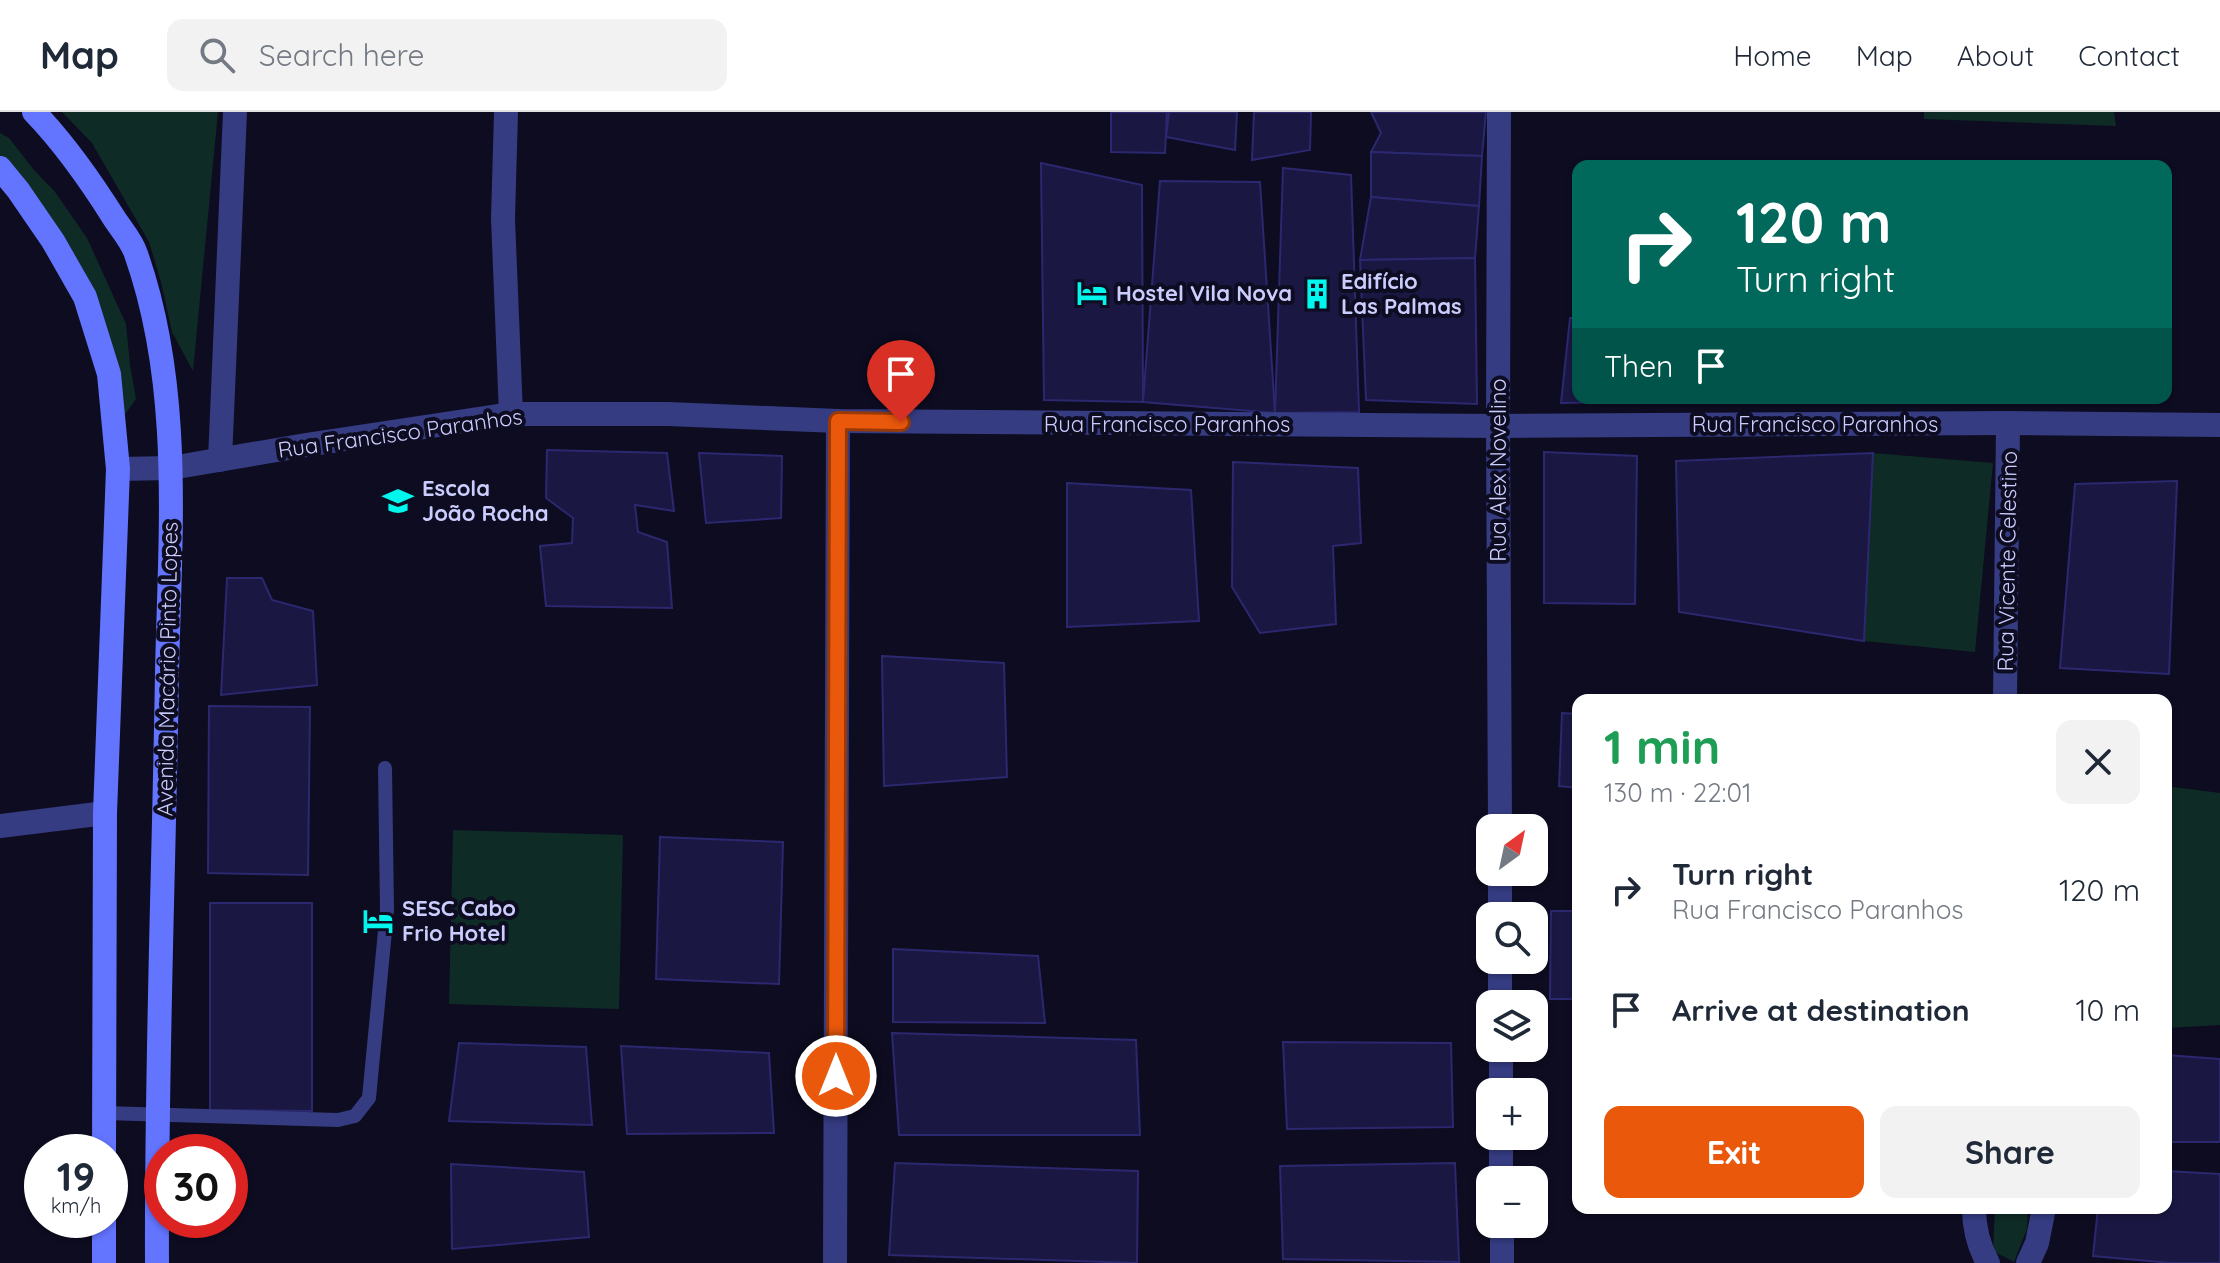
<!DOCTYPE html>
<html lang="en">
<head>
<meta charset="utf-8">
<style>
  body { margin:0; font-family:Quicksand,sans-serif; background:#f2f2f3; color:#1f2937; height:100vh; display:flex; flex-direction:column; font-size:30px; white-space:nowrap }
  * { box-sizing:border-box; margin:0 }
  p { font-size:26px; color:#747a83 }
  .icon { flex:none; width:44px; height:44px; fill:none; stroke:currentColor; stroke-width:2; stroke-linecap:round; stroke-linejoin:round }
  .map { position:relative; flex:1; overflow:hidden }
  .side { position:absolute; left:1572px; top:582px; width:600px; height:520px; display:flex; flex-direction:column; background:#fff; border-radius:16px; box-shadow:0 2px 6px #0004 }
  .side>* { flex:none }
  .top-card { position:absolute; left:1572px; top:48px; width:600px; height:244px; border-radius:16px; box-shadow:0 2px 6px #0004; background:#00695c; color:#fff; overflow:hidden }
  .needle { width:52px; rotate:33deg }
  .tools { position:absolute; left:1476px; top:702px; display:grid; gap:16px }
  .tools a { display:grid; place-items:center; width:72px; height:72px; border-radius:16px; background:#fff; box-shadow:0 2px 6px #0004; font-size:40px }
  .speed { position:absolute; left:24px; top:1022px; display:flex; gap:16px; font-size:40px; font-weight:700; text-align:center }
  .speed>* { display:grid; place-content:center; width:104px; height:104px; border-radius:50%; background:#fff; box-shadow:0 2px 6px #0004; line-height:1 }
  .speed small { font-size:20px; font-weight:400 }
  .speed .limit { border:12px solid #d22; background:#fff; color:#111 }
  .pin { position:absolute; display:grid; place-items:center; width:68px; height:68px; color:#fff; margin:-82px -34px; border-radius:50% 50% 50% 0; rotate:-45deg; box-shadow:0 0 8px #0007 }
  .pin .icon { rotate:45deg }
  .me { position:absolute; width:88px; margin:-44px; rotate:0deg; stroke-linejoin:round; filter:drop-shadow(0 0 6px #0008) }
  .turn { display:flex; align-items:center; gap:28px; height:168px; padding:0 32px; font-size:36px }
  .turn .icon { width:104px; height:104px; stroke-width:2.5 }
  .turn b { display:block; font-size:56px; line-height:68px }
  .then { display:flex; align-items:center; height:76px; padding:0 32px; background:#0003; gap:16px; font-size:30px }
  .round { display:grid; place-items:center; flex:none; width:84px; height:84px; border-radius:16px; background:#f2f2f3 }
  .overview { display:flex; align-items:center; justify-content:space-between; height:136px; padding:0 32px }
  h1 { font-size:48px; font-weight:800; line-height:60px; color:#1e9e55 }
  .action { display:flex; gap:16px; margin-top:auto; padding:16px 32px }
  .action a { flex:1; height:92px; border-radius:16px; background:#ea580c; color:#fff; font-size:32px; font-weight:800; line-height:92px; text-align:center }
  .action a+a { background:#f2f2f3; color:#1f2937 }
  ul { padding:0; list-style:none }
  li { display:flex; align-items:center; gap:24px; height:120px; padding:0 32px }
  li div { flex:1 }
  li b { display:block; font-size:30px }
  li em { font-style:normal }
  header { display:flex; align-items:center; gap:48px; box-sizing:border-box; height:112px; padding:0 40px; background:#fff; border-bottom:2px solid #e0e1e3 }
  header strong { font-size:38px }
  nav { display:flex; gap:44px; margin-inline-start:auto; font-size:28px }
  .search { width:560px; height:72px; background:#f2f2f3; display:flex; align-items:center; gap:20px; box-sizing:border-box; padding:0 28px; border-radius:16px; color:#747a83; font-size:30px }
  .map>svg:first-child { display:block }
  .green { fill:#0f2b26 }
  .building { fill:#1a1742; stroke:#2c286f; stroke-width:2 }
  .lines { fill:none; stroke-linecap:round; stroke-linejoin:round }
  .lane { stroke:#353c82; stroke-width:14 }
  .street { stroke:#353c82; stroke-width:24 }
  .secondary { stroke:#6374ff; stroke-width:24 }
  .route-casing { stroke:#983908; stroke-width:20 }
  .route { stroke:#ea580c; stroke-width:14 }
  .labels { text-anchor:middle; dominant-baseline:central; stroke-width:8; stroke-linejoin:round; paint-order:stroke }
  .poi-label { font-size:22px; font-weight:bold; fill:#cccdff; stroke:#0d0c21; text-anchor:start }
  .street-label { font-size:22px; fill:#cccdff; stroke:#0d0c21 }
</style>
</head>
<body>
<header>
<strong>Map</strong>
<div class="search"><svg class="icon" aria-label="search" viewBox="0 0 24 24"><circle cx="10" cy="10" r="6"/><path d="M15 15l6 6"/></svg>Search here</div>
<nav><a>Home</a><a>Map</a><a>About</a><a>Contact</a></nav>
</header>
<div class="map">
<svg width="2220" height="1151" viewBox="0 0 2220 1151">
  <rect width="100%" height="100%" fill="#0d0c21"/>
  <g class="green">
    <path d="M62,0H218L193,259L172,220L161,170L149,130L92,31Z"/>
    <path d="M1924,0H2114L2116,14L1924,7Z"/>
    <path d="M0,21L9,26L34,58L55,80L87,126L126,212L130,253L136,287L123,305L112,243L0,46Z"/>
    <path d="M1873,341L1993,351L1975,540L1864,529Z"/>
    <path d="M2166,674L2220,681V913L2166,916Z"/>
    <path d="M453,718L623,723L619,897L449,892Z"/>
    <path d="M1995,1096H2028L2027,1117L2014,1150L1993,1139Z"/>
  </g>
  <g class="building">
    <path d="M1111,0H1167L1165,41L1111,40Z"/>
    <path d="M1169,0H1237L1235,38L1166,25Z"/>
    <path d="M1254,0H1311L1310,38L1252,48Z"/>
    <path d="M1371,0H1486L1482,44L1371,40L1381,21Z"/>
    <path d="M1371,40L1482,44L1479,94L1371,85Z"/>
    <path d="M1041,51L1142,73L1143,290L1044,288Z"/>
    <path d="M1283,56L1351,63L1359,300L1275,301Z"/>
    <path d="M1160,69L1260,70L1275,301L1143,290Z"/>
    <path d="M1371,85L1479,94L1475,146L1360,148Z"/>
    <path d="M1475,146L1477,292L1366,288L1360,148Z"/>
    <path d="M1570,206H1578V286H1672V289L1561,291Z"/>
    <path d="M547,338L667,341L674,399L635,393L638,420L667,430L672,496L546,494L540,434L572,431L573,406L546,386Z"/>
    <path d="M1544,340L1637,344L1635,492L1544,491Z"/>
    <path d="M699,341L782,344L781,406L706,411Z"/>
    <path d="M1873,341L1864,529L1679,500L1676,349Z"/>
    <path d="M1233,350L1358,356L1361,431L1333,434L1336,512L1260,521L1232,475Z"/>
    <path d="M2177,369L2169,562L2060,556L2075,372Z"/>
    <path d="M1067,371L1191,378L1199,509L1067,515Z"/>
    <path d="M227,466H262L272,488L313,499L317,573L221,583Z"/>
    <path d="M882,544L1004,551L1007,665L884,674Z"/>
    <path d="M209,594L310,595L308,763L208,761Z"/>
    <path d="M1562,601L1578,602V676L1559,674Z"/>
    <path d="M660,725L783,730L779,872L656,867Z"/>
    <path d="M210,791H312V999L210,998Z"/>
    <path d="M1551,799H1578V887H1550Z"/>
    <path d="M893,837L1038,844L1045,911L893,910Z"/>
    <path d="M892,921L1136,928L1140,1023H899Z"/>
    <path d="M1283,930L1451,931L1453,1015L1287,1017Z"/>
    <path d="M459,931L586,935L592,1013L449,1009Z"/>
    <path d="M621,934L769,941L774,1021L627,1022Z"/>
    <path d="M2166,943L2220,947V1030H2166Z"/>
    <path d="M895,1051L1138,1059L1137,1151L889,1143Z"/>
    <path d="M1455,1051L1459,1150L1283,1147L1280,1054Z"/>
    <path d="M451,1052L584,1060L589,1125L452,1137Z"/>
    <path d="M2166,1059L2220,1062V1151H2171L2093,1144L2098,1096H2166Z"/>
  </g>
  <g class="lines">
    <path class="lane" d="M104,1001L338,1008L355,1004L369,986L387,798L385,656"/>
    <g class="street">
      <path d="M506,0L503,107L511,302"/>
      <path d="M1499,0L1498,314L1500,716"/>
      <path d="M220,348L235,0"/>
      <path d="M118,357L171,356L306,333L511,302H668L838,309L1498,314L2008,311L2220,313"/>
      <path d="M2005,588L2008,311"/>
      <path d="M0,714L105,701"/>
      <path d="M1500,760V804"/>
      <path d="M1500,848V892"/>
      <path d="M1501,936V980"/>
      <path d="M1501,1024V1068"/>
      <path d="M1974,1096C1974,1117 1978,1133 1988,1151"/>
      <path d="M1502,1112V1151"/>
      <path d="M835,1151L838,309"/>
      <path d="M2028,1151L2037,1131L2044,1096"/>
    </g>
    <g class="secondary">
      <path d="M34,0C65,32 90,68 114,106C121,117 132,129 136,142C183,275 170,421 167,560C164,757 156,954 157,1151"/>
      <path d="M0,56L18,78L53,129L85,185L109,262L118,357L105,701L104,1040"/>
      <path d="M104,1108V1151"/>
    </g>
  </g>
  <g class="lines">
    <g class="route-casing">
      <path id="route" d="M836,964L838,309L901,310"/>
    </g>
    <use href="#route" class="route"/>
  </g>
  <defs>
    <g id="hotel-bare" transform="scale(2.4)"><path d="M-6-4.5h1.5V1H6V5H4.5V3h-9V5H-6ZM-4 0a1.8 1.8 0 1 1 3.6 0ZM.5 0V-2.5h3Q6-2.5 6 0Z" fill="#00f7ed" stroke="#0d0c21" stroke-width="2.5" paint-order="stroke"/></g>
    <g id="building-bare" transform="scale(2.4)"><path d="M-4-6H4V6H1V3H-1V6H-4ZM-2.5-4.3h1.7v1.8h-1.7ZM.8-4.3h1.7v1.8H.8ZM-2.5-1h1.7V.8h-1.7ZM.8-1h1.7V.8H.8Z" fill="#00f7ed" stroke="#0d0c21" stroke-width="2.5" paint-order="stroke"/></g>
    <g id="school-bare" transform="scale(2.4)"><path d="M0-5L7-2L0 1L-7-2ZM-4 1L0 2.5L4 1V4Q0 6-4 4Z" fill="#00f7ed" stroke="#0d0c21" stroke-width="2.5" paint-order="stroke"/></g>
  </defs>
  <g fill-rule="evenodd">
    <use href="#hotel-bare" x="1092" y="181"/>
    <use href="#building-bare" x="1317" y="182"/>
    <use href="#school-bare" x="398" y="389"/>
    <use href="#hotel-bare" x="378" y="809"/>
  </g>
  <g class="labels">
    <g class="poi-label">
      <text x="1341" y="169">Edifício<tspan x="1341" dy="25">Las Palmas</tspan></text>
      <text x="1116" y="181">Hostel Vila Nova</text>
      <text x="422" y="376">Escola<tspan x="422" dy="25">João Rocha</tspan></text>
      <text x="402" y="796">SESC Cabo<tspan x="402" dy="25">Frio Hotel</tspan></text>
    </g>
    <g class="street-label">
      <text x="1167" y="312">Rua Francisco Paranhos</text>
      <text x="1815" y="312">Rua Francisco Paranhos</text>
      <text transform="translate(400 321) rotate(-8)">Rua Francisco Paranhos</text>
      <text transform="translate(1498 358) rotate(-90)">Rua Alex Novelino</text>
      <text transform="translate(2007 449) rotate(-89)">Rua Vicente Celestino</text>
      <text transform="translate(167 557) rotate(-89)">Avenida Macário Pinto Lopes</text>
    </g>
  </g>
</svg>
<div class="tools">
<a><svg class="needle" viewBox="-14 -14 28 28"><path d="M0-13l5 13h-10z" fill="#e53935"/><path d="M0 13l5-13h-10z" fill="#747a83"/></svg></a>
<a><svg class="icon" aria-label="search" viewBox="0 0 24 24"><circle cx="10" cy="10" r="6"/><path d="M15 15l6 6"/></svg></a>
<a><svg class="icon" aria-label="layers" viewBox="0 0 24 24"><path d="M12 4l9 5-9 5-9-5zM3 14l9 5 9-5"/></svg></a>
<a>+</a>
<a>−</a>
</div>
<div class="speed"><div>19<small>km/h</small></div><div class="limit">30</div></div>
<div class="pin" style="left:901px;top:310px;background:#d93025"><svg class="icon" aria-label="arrive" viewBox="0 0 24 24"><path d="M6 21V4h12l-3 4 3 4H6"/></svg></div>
<svg class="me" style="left:836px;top:964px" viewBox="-20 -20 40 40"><circle r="17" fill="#ea580c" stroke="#fff" stroke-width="3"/><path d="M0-11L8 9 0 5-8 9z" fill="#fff"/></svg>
<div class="top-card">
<div class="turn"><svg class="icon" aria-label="right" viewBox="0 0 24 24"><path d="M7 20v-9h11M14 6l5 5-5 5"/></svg><div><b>120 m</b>Turn right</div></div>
<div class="then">Then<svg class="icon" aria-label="arrive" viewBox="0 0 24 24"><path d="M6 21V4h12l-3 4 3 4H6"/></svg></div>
</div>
<section class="side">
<div class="overview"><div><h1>1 min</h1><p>130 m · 22:01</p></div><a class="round"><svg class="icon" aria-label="close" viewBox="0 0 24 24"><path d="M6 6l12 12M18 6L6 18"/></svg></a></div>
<ul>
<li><svg class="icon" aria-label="right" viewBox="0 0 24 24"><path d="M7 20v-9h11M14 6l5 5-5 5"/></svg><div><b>Turn right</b><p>Rua Francisco Paranhos</p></div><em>120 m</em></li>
<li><svg class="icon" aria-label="arrive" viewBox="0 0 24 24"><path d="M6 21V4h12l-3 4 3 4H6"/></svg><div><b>Arrive at destination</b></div><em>10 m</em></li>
</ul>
<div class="action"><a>Exit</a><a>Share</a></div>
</section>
</div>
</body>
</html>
